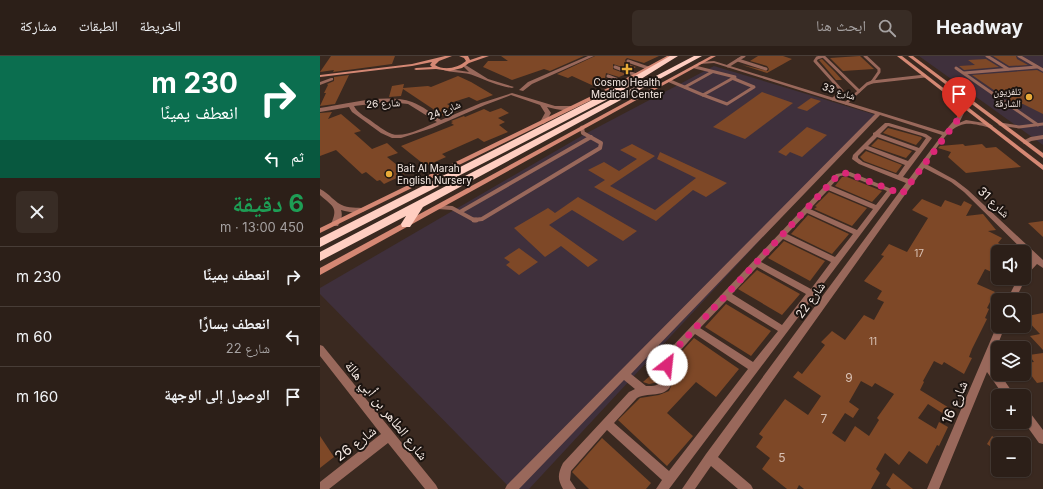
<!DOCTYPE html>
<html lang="ar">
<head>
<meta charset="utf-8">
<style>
  body { margin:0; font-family:Inter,"Noto Naskh Arabic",sans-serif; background:#382c25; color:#f1f3f6; direction:rtl; height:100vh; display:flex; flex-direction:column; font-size:15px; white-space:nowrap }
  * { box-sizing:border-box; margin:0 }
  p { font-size:13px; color:#a6a2a2 }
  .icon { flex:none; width:22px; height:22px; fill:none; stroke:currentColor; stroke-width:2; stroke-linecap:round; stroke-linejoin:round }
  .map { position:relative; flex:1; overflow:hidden; direction:ltr }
  .details { display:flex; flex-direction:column; background:#2c1f18; width:320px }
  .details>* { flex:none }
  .guide { background:#0b6e4f; color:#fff; overflow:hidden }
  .tools { position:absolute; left:671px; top:189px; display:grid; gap:8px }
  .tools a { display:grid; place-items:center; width:40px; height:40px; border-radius:6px; background:#2c1f18; box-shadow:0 1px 3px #0004,0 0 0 1px #483d37; font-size:20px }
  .pin { position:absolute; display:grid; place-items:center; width:34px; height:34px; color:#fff; margin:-41px -17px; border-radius:50% 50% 50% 0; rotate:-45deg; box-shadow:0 0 4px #0007 }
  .pin .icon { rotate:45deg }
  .me { position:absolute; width:44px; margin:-22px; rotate:29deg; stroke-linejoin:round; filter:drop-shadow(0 0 3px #0008) }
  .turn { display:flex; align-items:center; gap:14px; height:84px; padding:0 16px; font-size:18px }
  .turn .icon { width:52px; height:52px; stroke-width:2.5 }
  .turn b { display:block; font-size:28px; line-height:34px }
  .then { display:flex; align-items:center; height:38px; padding:0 16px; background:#0003; gap:8px; font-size:15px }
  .round { display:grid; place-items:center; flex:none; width:42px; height:42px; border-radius:6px; background:#382c25 }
  .overview { display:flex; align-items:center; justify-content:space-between; height:68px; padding:0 16px }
  h1 { font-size:24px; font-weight:700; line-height:30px; color:#1e9e55 }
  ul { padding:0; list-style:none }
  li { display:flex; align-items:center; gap:12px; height:60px; padding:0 16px; border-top:1px solid #483d37 }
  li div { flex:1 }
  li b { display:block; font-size:15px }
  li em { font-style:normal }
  header { display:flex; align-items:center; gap:24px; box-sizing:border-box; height:56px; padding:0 20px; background:#2c1f18; border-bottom:1px solid #483d37 }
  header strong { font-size:19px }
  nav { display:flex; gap:22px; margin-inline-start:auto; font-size:14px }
  .search { width:280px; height:36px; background:#382c25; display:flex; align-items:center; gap:10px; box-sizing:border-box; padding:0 14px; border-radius:6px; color:#a6a2a2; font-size:15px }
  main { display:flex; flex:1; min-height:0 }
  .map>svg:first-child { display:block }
  .industrial { fill:#3f303c }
  .building { fill:#7e4827; fill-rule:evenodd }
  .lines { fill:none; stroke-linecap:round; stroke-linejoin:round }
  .lane-far2 { stroke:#99685b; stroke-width:3 }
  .lane-far1 { stroke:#99685b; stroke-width:4 }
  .lane { stroke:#99685b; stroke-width:5 }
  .street { fill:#99685b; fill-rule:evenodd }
  .secondary { fill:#d58874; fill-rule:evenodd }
  .highway { fill:#ffcec1; fill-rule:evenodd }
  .route { stroke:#db2777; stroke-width:7; stroke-dasharray:0 12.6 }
  .poi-dot { fill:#e9ab38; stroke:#1c1410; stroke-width:1.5 }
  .labels { text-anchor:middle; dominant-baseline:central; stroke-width:4; stroke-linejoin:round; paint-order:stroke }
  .far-poi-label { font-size:10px; fill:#f8ece6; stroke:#1c1410 }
  .far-street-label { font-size:10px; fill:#f8ece6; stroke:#1c1410 }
  .number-label { font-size:10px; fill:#dac3b6 }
  .street-label { font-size:12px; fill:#f8ece6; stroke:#1c1410 }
  .near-number-label { font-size:12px; fill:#dac3b6 }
  .near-street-label { font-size:14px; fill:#f8ece6; stroke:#1c1410 }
</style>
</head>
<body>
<header>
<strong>Headway</strong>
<div class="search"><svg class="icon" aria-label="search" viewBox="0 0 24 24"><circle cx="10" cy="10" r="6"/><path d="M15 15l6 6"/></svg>ابحث هنا</div>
<nav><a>الخريطة</a><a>الطبقات</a><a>مشاركة</a></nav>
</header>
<main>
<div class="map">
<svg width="723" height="433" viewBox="0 0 723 433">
  <rect width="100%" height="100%" fill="#3a2920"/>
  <g class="industrial">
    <path d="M599,0H723V89L627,20Z"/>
    <path d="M394,10L556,59L209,433H191L0,238V232L265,78Z"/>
  </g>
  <g class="building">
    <path d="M11,0H75L72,8L13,16L14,14L0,16Z"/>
    <path d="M181,0H264L230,15L224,13L192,24L163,11L168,5H188Z"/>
    <path d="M275,0H339L324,7L307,2L305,4L306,7L316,11L311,14L293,8V13L306,18L299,21L286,17L285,22L291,25L276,31L252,20L248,22L237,18Z"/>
    <path d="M438,0H463L472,3L447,17L422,9L448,15L449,13L447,10L430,5Z"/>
    <path d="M540,0L554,13L523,15L510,2Z"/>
    <path d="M673,0H696L697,3L708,9L689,10Z"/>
    <path d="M502,3L515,16L522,24H516L499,4Z"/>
    <path d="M666,3L679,11L644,14L639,10L655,9L648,4Z"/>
    <path d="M717,14L723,17V58L703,48H694L652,19Z"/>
    <path d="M29,19L15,48L0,50L6,37H4L8,29L7,28L14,25V21Z"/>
    <path d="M138,20L151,26L173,39L157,45L149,41L127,48L137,55L125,61L83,33L81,40L69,41L72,30L84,28L83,32L108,30L111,31Z"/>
    <path d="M442,36L473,47L425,83L393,71Z"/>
    <path d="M491,42L501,45L487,55L477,52Z"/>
    <path d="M181,52L189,57L178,62L185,66L179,69L188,76L164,86L158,82L122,98L126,101L106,110L81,90L134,69L131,67L133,66L131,65L144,60L145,61L164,53L170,56Z"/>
    <path d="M12,56L8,63L21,58L41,75L34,77L52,93L67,87L78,97L67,101L87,117L64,128L60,124L57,125L46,116L42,118L16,94L0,100V57Z"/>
    <path d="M487,71L507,79L482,101L470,96L466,100L458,96Z"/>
    <path d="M568,72L601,81L602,82L596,89L563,77Z"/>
    <path d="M558,83L592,95L586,102L551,90Z"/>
    <path d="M312,88L335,100L290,130L335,154L376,122L337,103L340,96L407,127L386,141L373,134L336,165L274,131L285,124L268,114L284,106L299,115L317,103L300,94Z"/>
    <path d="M643,88L645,90L662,88L666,92L676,91L701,111L646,117L628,101L631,96L618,92L620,90Z"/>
    <path d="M546,95L582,109L576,117L544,105L540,101Z"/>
    <path d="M522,121H527L562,135L552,146L515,130Z"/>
    <path d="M509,136L547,152L532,170L494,153L497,151L495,150Z"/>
    <path d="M258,141L317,175L303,185L252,154L229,169L278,204L268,211L241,190L225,201L194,172L228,152L235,157Z"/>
    <path d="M602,143L621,151L625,144L641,150L644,145L652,149L646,160L663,158L676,174L668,175L682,182L678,187L697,196H678V219L665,213L657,228L675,236L667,252L669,253L665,262L667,263L652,293L649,301L652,302L644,318L624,306L622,309L614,305L603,325L604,326L600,334L631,353L627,360L608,348L598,362L616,373L619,366L628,371L619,390L617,389L607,408L589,395L579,409L565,397L556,413L560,417L551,433H484L479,429L477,433H467L442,413L450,402L436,391L443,381L439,378L465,343L488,359L501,340L473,321L478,315L482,318L505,289L501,286L512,275L525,284L544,259L554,264L564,246L557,243L562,235L544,225L564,200L561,199L569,188L587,196L608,162L592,154ZM541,325L552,331L555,327L574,338L557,362L559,364L549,380L535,370L525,386L512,377L525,357L533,362L539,353L529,346Z"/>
    <path d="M488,159L529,178L512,198L471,178Z"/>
    <path d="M723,165V181L708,167Z"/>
    <path d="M464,185L505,205L490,225L448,202Z"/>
    <path d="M199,192L218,206L199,219L186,209L190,206L184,202Z"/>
    <path d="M437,214L480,238L462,259L418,233Z"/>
    <path d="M406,248L451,275L431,300L385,271Z"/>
    <path d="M723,257V294L710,280L720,278L705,262L708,261L707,260Z"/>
    <path d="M374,282L419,313L396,341L376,326L347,357L373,380L347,410L298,364L320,342L339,339L349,335L354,323V304Z"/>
    <path d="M723,297V326L717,327L704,310V307L714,306L709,299Z"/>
    <path d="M340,311L342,312V323L339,326L329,328L323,326Z"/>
    <path d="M0,380L14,401L0,412Z"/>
    <path d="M672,380L678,384V396L667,388Z"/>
    <path d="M282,382L331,427L326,433H269L252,416Z"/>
    <path d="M573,417L593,433H571L566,429Z"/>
  </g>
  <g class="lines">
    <g class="lane-far2">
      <path d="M503,0L497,2L495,5L522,35L513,43"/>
      <path d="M503,0L539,35"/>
      <path d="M545,0L559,13V16L552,26"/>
      <path d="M667,0L688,13"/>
      <path d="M699,0L723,14"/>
      <path d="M418,4L446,13"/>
      <path d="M308,5L328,12"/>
      <path d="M408,10L424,0"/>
      <path d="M295,11L316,19"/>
      <path d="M636,12L718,69"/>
      <path d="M644,17L717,11"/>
      <path d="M288,20L303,26"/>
      <path d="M350,25L383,39L415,21L375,11"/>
      <path d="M365,31L392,16"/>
      <path d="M383,39L407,48L434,31L412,22"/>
      <path d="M526,47L547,28L552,26L605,20"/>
      <path d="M680,68L699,71L723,68"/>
      <path d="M262,71V73"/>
    </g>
    <g class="lane-far1">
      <path d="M705,86L711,83L723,81"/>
      <path d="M118,151L132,152L154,164L162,163L280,92L281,87L263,77L262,72"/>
      <path d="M140,156L271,81"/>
    </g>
    <path class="lane" d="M154,164H156"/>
    <g class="street">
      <path d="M268,0H274L212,28L203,35L199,34L208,26Z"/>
      <path d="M394,5L624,76L637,61L640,48H644V57L639,67L646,64L670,68L673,70L670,72C663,70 652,67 645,68C627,71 616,94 606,108L635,124L648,134L723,204V212L717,208L705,221L706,222L695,244H687L698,222H704V213L712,203L644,136L631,126L604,112L398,401L431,429L433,433H418L391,410L375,433H362L386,398L586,127L539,108L532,103L533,99L553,79V77L555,76L565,67H569L606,78L612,82L583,121L589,123L622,79L560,59L334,294L344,301L347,296L516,118L530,116L574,134L349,433H336L342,424L287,374L251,415L250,424L256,433H243C237,423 238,417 243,407L309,336L315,333L304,324L199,433H185L187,429L555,58L394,7L380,8L378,7L380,6ZM568,70L602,80L606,82L599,92L560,78ZM557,81L596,95L588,105L548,90ZM545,93L585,109L578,119L543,106L538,102V100ZM527,119L567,135L556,149L511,130L520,120ZM508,134L553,153L537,174L490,153ZM487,157L533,178L515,201L467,178ZM463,183L511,206L491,233L441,206ZM437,211L486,238L462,269L412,238ZM407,244L458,275L433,306L380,272ZM375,278L428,313L349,415L294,367L317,342C330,335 349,344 353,323C354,316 351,310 353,303ZM328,300L343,311V323C339,330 334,330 326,330L311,318Z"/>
      <path d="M144,8L168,23L194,31L192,32C178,30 168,25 155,20C145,15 131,18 121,13L123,12L149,16L142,9Z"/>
      <path d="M11,22H13V24L0,29V26Z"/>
      <path d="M192,37L235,50H251L254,52C246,56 235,53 227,51L231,57L225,67L223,68L220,66L225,57L220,49L191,39L165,49L112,72L81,82H72L61,77L32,56L29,51L0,56V52C27,48 66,37 92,46C103,50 112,58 121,64L161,47ZM69,46L88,48L117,66C105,71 84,82 72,78C64,75 57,69 50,64C44,60 37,56 34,50Z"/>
      <path d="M0,133C9,137 15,147 24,150C31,153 41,150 46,154C40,159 29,156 21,154C23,160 21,164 18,170H12L11,168C19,151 12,150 0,139Z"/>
      <path d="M678,267V270H685L671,306L678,316V318H680L695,340H684L667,316L619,433H607Z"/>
      <path d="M0,289L3,290L116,429L118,433H105L68,387L9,433H0V426L61,378L0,300Z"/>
      <path d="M704,353L708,354L723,374V388L719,387L704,366Z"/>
    </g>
    <g class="secondary">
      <path d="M125,0H132L119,5L115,9C124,15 138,12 146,5L144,2L139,0H148L150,4L162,0H169L149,7L142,12L130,15L116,13L96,14L94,13L96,12L112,11L110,9L112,6L92,10L0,21V19L92,8Z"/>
      <path d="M347,0H352L294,33L0,177V172L290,31Z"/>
      <path d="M391,0H396L0,219V212Z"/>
      <path d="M577,0H582L723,109V114Z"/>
      <path d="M588,0H593L723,97V102Z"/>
    </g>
    <g class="highway">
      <path d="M350,0H358L292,41L0,191V182L282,39Z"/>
      <path d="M374,0H382L103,151L90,171H82L81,168L86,160L0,205V196Z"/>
    </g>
  </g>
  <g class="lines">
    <path class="route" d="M347,309L350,299L518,119L525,117L530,118L582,138L639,62"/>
  </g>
  <g class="poi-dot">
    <path d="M305 7h4v4h4v4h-4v4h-4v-4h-4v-4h4z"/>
    <circle cx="709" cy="41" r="4"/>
    <circle cx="69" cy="118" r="4"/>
  </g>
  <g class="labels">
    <g class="far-poi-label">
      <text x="307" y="26">Cosmo Health<tspan x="307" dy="12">Medical Center</tspan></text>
      <text x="701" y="35" text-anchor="end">تلفزيون<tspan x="701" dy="12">الشارقة</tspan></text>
      <text x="77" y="112" text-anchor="start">Bait Al Marah<tspan x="77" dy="12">English Nursery</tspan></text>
    </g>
    <g class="far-street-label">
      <text transform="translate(519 35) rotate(18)">شارع 33</text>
      <text transform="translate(63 47) rotate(-3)">شارع 26</text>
      <text transform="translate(124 54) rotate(-23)">شارع 24</text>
    </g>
    <g class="number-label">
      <text x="599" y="197">17</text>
      <text x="553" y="285">11</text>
    </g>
    <g class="street-label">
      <text transform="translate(674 146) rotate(44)">شارع 31</text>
      <text transform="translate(490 244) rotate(-54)">شارع 22</text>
    </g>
    <g class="near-number-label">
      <text x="529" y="321">9</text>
      <text x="504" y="362">7</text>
      <text x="462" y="401">5</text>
    </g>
    <g class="near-street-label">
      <text transform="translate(634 346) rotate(-67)">شارع 16</text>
      <text transform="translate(67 354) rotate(51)">شارع الطاهر بن أبي هالة</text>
      <text transform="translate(35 387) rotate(-38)">شارع 26</text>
    </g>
  </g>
</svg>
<div class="tools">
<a><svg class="icon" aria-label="sound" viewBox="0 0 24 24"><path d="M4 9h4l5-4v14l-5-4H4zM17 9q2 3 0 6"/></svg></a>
<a><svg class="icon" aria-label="search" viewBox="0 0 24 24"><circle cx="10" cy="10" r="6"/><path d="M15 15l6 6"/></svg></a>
<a><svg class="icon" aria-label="layers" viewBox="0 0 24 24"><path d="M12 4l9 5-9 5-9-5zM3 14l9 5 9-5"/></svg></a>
<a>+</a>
<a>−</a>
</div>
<div class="pin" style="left:639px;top:62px;background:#d93025"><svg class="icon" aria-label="arrive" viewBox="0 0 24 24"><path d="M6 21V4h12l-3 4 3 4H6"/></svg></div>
<svg class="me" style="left:347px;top:309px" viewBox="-20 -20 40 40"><circle r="19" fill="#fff"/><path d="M0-13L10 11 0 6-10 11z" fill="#db2777"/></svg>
</div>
<section class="details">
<div class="guide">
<div class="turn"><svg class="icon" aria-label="right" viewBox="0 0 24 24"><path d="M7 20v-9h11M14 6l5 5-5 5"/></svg><div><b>230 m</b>انعطف يمينًا</div></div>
<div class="then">ثم<svg class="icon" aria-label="left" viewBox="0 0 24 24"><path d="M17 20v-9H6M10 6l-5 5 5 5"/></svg></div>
</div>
<div class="overview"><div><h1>6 دقيقة</h1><p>450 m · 13:00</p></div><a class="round"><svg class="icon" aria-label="close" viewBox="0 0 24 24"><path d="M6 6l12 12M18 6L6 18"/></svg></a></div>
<ul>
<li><svg class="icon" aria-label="right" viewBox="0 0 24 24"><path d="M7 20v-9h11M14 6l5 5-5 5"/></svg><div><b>انعطف يمينًا</b></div><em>230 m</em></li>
<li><svg class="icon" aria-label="left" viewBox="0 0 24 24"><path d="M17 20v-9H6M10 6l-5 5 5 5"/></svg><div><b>انعطف يسارًا</b><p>شارع 22</p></div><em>60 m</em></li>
<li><svg class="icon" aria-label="arrive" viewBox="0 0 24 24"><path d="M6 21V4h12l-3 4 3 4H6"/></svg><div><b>الوصول إلى الوجهة</b></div><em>160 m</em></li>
</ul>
</section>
</main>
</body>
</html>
